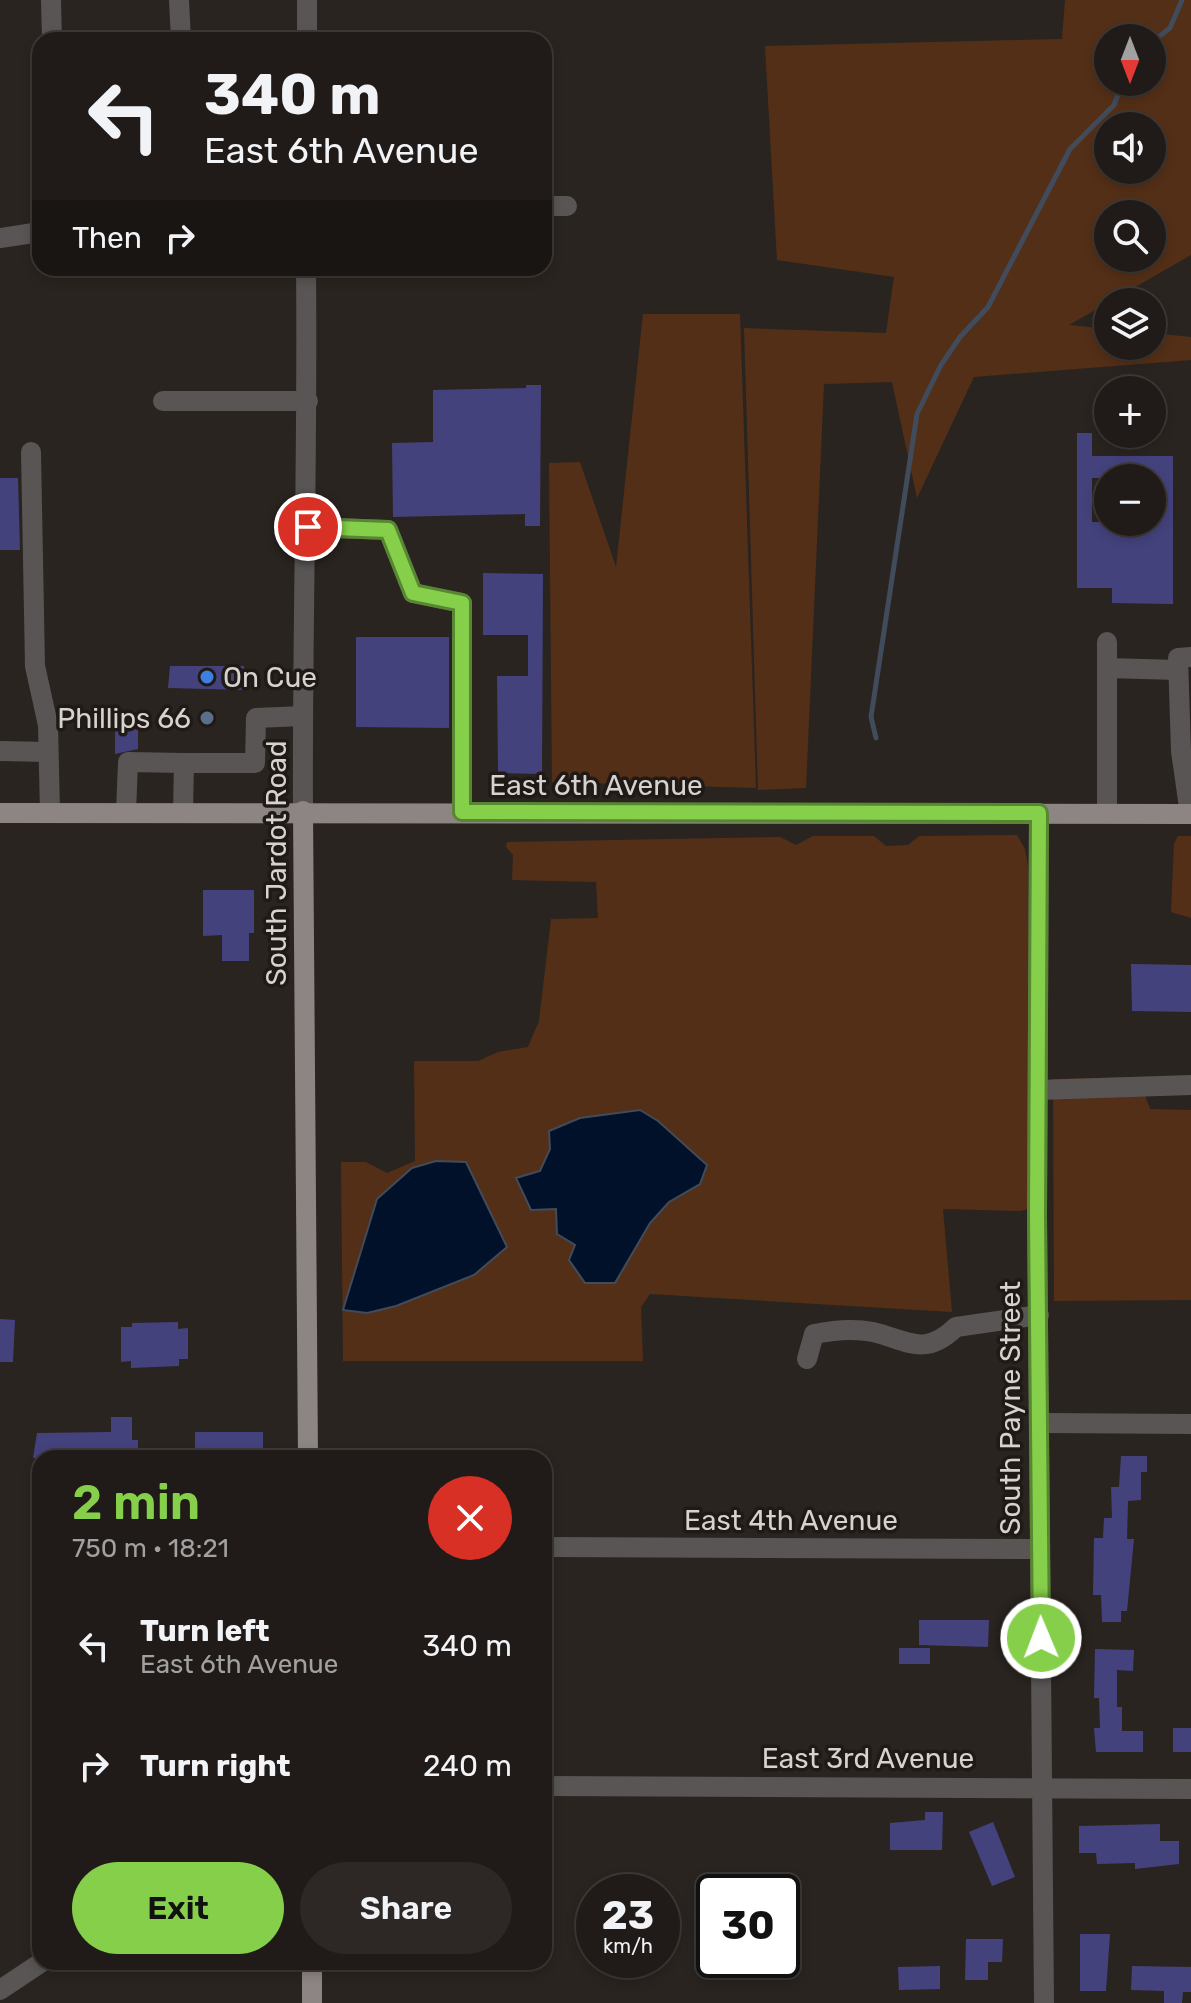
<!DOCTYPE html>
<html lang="en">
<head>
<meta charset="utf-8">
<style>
  body { margin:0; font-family:Rubik,sans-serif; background:#2d2825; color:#f1f3f6; height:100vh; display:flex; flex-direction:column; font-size:30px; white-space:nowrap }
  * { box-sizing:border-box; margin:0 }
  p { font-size:26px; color:#a2a1a2 }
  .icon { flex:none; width:44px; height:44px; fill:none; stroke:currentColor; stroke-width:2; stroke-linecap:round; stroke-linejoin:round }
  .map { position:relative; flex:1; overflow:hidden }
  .side { position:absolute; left:32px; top:1450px; width:520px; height:520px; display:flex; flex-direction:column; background:#201b18; border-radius:24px; box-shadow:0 4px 12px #0003,0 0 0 2px #3d3937 }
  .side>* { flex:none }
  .banner { position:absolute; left:32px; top:32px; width:520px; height:244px; border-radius:24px; box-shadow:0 4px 12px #0003,0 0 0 2px #3d3937; background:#201b18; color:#f1f3f6; overflow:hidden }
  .needle { width:52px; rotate:180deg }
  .fabs { position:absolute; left:1094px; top:24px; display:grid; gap:16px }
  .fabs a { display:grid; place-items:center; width:72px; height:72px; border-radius:50%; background:#201b18; box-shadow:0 4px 12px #0003,0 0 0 2px #3d3937; font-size:40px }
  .speed { position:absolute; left:576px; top:1874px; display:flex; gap:16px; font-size:40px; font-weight:700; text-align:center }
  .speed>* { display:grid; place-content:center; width:104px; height:104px; border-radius:50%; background:#201b18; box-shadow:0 4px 12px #0003,0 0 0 2px #3d3937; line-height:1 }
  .speed small { font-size:20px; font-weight:400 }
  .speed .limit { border:4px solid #111; border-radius:12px; background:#fff; color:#111 }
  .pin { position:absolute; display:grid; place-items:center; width:68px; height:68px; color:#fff; margin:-34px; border:4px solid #fff; border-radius:50%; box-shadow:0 2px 8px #0007 }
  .me { position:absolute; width:88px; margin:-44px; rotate:359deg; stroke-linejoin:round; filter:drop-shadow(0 0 6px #0008) }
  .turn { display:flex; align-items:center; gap:28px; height:168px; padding:0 40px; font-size:36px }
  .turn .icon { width:104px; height:104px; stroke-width:2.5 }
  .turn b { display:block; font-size:56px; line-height:68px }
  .then { display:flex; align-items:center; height:76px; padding:0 40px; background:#0003; gap:16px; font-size:30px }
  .round { display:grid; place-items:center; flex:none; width:84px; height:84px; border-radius:42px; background:#2d2825 }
  .headline { display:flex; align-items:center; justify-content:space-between; height:136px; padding:0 40px }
  h1 { font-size:48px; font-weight:600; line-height:60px; color:#86cf4b }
  .cta { display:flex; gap:16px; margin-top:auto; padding:16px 40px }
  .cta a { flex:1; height:92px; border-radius:48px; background:#86cf4b; color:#111; font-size:32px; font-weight:600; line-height:92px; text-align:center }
  .cta a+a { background:#2d2825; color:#f1f3f6 }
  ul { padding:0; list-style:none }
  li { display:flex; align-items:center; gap:24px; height:120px; padding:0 40px }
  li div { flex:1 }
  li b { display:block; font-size:30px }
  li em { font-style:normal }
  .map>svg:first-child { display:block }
  .green { fill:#542f17; fill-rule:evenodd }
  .water { fill:#001129; stroke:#404b5b; stroke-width:2 }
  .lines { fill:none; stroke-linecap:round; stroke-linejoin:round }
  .stream { stroke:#404b5b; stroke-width:5 }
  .building { fill:#44427c; fill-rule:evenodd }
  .minor { stroke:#595555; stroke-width:20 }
  .major { stroke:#8d8583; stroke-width:20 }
  .route-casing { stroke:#578731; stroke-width:20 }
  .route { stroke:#86cf4b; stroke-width:14 }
  .shop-dot { fill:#3f7fe0; stroke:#201a17; stroke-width:3 }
  .service-dot { fill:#5c6f8a; stroke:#201a17; stroke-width:3 }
  .labels { text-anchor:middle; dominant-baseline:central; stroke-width:7; stroke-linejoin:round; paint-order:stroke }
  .poi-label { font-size:28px; fill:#d6d2d0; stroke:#201a17; text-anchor:start }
  .street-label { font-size:28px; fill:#d6d2d0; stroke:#201a17 }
</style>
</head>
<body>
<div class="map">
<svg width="1191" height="2003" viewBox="0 0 1191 2003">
  <rect width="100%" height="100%" fill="#2a2420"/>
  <g class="green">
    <path d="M1065,0H1191V255L1069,325L1108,329V346H1152V333L1191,337V360L974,377L917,498L892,382L824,384L806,788L758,790L744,328L886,333L894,277L777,260L765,46L1062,39ZM1108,38H1152V82H1108ZM1108,126H1152V170H1108ZM1108,214H1152V258H1108Z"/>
    <path d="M643,314H740L756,788L552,782L549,463L580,462L616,567Z"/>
    <path d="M1017,835L1025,849L1028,866L1030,1208L1021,1211L943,1209L952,1312L650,1294L641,1307L643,1361H343L341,1162H366L387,1173L415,1161L414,1061H478L498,1052L528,1047L539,1021L551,919L598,918L596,882L512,880L513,855L506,847L507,842L780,837L796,845L813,836H874L886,846L908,845L919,836Z"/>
    <path d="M1178,836H1191V918L1171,912L1174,844Z"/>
    <path d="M1138,1077L1150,1109L1191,1110V1300L1054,1301L1053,1079Z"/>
  </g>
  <g class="water">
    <path d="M640,1110L658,1121L707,1165L700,1184L669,1202L650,1223L615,1283H585L569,1260L575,1245L557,1234L556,1209L531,1210L516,1178L540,1171L550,1149L549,1131L580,1118Z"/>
    <path d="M436,1161L466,1162L507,1247L474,1275L396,1306L367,1313L343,1310L377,1199L412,1168Z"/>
  </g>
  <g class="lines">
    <g class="stream">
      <path d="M1152,42L1170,28L1182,0"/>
      <path d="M876,738L871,717L917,414L941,365L960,337L988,307L1070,149L1114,105L1123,82"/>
    </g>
  </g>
  <g class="building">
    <path d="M526,385H541L540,526H525V514L393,517L392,443L433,442V390L526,388Z"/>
    <path d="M1077,433H1092V456H1173V604L1112,603V588H1077ZM1092,478H1154V522H1092Z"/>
    <path d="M0,478H18L20,550H0Z"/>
    <path d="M483,573L543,574L542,774L498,773L497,676H528V635H483Z"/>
    <path d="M356,637H449V728L356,727Z"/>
    <path d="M170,666H244L246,690L168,688Z"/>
    <path d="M115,729H138V749L115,754Z"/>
    <path d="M203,890H254V933H249V961H222V935L203,936Z"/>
    <path d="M1131,964L1191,965V1012L1132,1011Z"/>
    <path d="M0,1319L15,1320L13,1362H0Z"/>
    <path d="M178,1322V1329L188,1328V1359H179V1366L131,1368V1361L121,1362V1327H132V1323Z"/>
    <path d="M111,1417H132V1440H138V1454H133V1458H33L37,1433L111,1432Z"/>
    <rect x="195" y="1432" width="68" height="21"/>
    <path d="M1121,1456H1147V1472H1141V1500L1128,1501L1127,1539H1134L1127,1611H1121V1622H1102L1101,1595H1093L1094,1538H1103L1104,1518H1112L1111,1487H1119Z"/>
    <path d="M919,1620H989L988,1647L919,1645Z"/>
    <rect x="899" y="1648" width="31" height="16"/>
    <path d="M1095,1649L1134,1650L1133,1671L1117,1670V1707H1122V1731H1143V1752H1096L1094,1728H1100L1099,1698H1094Z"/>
    <rect x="1173" y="1728" width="18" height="24"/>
    <path d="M925,1812H943L942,1850H890V1823L925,1820Z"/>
    <path d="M993,1822L1015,1877L992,1886L969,1832Z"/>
    <path d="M1160,1824V1841H1179V1864L1135,1869V1863L1097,1864L1096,1853H1079V1826Z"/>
    <path d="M1080,1934H1110L1106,1991H1080Z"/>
    <path d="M966,1939H1003L1002,1962H988V1980H965Z"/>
    <path d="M940,1966V1989L899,1990L898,1967Z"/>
    <path d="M1132,1966L1191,1967V1992H1183L1182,2003H1164V1991L1131,1990Z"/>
  </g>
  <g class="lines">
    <g class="minor">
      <path d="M51,0L52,40"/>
      <path d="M179,0L181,40"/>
      <path d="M307,0V40"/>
      <path d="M544,206H567"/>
      <path d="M0,238L40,232"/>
      <path d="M163,401H308"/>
      <path d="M31,452L35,666L48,725L50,813"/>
      <path d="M308,527L388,530L413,593L462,603V812"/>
      <path d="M1107,642V813"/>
      <path d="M1107,668L1178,670"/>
      <path d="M0,751L48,752"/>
      <path d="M303,811C302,630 308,449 306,268"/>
      <path d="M183,812L184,763H255L256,718L303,716"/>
      <path d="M126,813L128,762L184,763"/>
      <path d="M1039,813L1037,1216L1044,2003"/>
      <path d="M1190,814L1181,751L1178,658L1191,657"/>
      <path d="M1038,1090L1191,1085"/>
      <path d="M807,1359L814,1334C834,1330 853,1328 873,1332C907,1340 924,1358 956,1327L1039,1315"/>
      <path d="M1042,1423L1191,1424"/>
      <path d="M544,1547L1039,1549"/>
      <path d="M544,1786L1191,1789"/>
      <path d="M0,1990L42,1962"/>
    </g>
    <g class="major">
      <path d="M303,811L308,1458"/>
      <path d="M0,813L1191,814"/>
      <path d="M312,1962V2003"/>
    </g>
  </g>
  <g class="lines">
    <g class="route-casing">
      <path id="route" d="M308,527L388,530L413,593L462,603V812L1039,813L1037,1216L1041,1638"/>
    </g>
    <use href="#route" class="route"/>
  </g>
  <circle class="shop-dot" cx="207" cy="677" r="8"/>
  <circle class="service-dot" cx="207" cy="718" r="8"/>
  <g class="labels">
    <g class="poi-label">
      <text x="223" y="677">On Cue</text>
      <text x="191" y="718" text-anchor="end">Phillips 66</text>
    </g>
    <g class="street-label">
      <text x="596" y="785">East 6th Avenue</text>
      <text transform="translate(276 863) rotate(-90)">South Jardot Road</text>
      <text transform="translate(1010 1408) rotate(-90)">South Payne Street</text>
      <text x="791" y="1520">East 4th Avenue</text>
      <text x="868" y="1758">East 3rd Avenue</text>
    </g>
  </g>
</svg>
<div class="fabs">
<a><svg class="needle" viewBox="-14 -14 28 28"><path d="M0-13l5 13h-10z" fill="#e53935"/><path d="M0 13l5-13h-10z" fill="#a2a1a2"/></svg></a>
<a><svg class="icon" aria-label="sound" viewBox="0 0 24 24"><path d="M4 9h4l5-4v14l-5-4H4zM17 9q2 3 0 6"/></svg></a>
<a><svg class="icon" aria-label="search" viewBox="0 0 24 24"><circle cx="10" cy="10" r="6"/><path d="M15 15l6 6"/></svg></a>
<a><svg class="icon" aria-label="layers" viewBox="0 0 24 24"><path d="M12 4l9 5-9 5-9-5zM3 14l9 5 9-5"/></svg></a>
<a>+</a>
<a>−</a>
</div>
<div class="speed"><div>23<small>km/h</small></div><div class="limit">30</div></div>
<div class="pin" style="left:308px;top:527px;background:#d93025"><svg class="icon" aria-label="arrive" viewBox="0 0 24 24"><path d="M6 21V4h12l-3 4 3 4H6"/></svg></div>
<svg class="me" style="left:1041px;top:1638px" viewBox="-20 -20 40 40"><circle r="17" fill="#86cf4b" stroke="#fff" stroke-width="3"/><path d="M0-11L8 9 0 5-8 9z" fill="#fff"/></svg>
<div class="banner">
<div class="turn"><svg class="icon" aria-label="left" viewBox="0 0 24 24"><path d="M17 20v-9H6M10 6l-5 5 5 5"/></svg><div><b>340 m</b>East 6th Avenue</div></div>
<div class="then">Then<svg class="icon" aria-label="right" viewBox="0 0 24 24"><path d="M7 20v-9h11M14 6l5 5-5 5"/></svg></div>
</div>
<section class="side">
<div class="headline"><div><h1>2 min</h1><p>750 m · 18:21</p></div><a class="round" style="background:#d93025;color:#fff"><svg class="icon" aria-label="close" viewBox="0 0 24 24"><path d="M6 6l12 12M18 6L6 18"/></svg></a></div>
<ul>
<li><svg class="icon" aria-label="left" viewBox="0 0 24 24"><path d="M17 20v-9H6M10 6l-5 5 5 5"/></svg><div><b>Turn left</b><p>East 6th Avenue</p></div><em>340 m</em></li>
<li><svg class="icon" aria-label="right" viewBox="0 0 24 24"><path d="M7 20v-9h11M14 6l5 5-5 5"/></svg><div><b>Turn right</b></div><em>240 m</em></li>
</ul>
<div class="cta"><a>Exit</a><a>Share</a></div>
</section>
</div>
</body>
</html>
